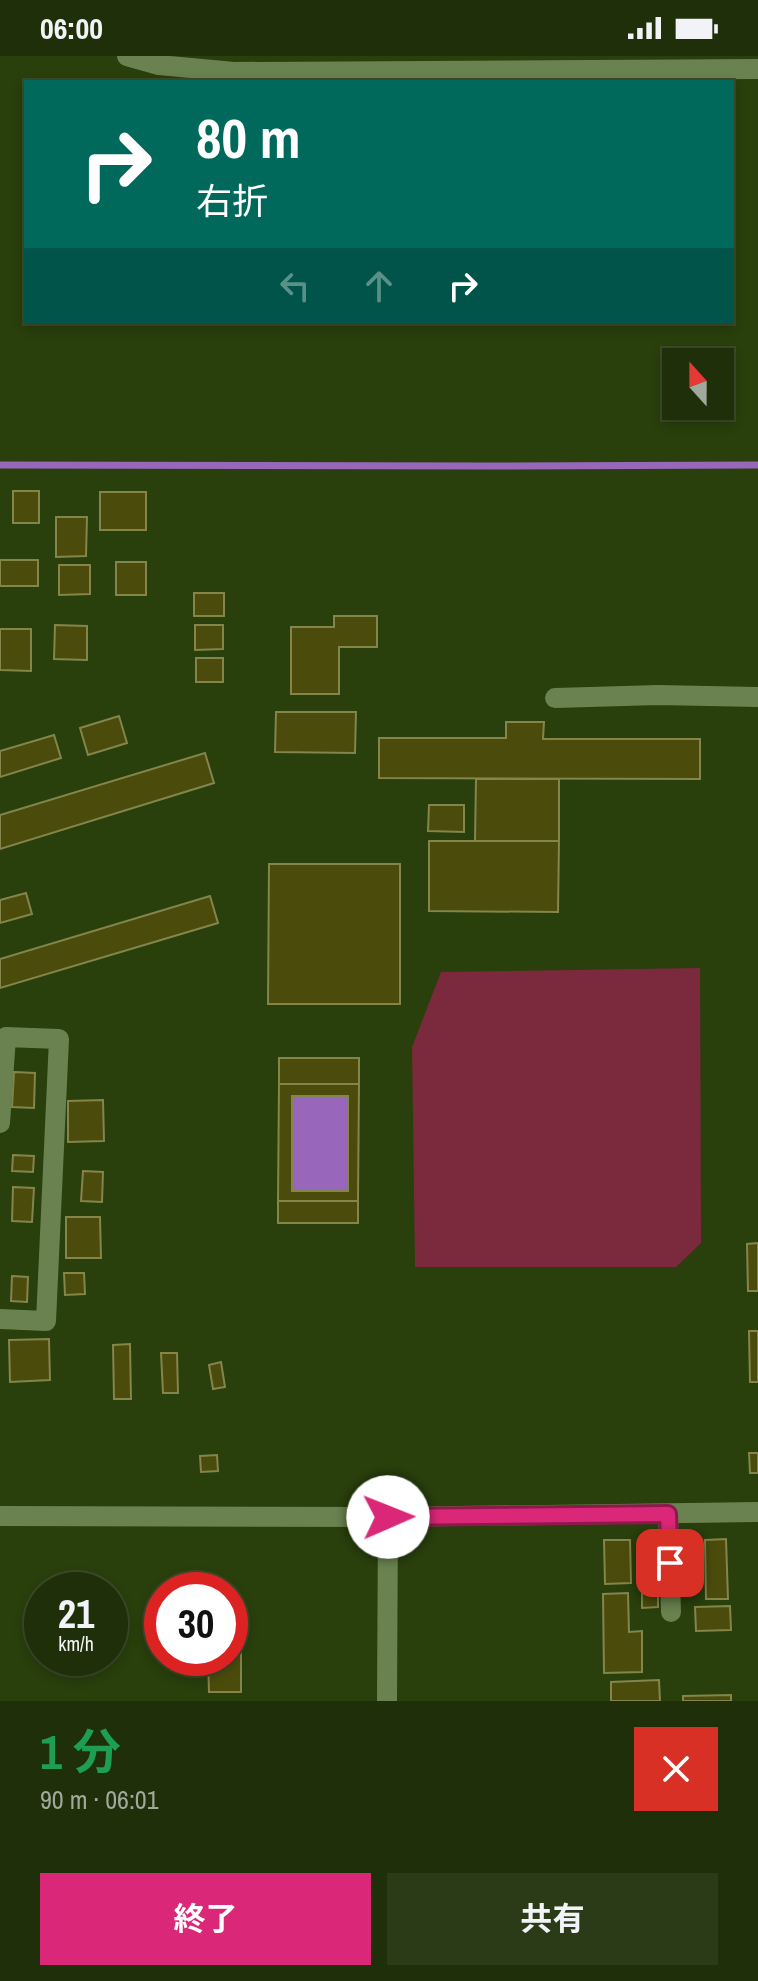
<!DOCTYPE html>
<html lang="ja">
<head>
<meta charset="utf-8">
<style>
  body { margin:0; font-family:"Archivo Narrow","Noto Sans JP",sans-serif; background:#2c3b17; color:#f1f3f6; height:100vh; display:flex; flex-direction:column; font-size:30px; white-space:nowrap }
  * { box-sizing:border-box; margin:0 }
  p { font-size:26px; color:#a1a99c }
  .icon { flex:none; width:44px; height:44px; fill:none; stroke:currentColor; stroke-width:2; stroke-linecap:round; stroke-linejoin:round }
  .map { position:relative; height:1645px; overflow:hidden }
  .sheet { display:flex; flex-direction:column; background:#1f2f09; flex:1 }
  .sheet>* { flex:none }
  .top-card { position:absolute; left:24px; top:24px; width:710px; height:244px; border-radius:0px; box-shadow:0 4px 12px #0003,0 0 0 2px #3c4a2a; background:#00695c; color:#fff; overflow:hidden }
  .needle { width:52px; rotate:339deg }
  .fabs { position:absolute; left:662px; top:292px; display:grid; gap:16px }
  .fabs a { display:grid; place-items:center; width:72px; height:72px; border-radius:0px; background:#1f2f09; box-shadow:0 4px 12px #0003,0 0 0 2px #3c4a2a; font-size:40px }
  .speed { position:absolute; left:24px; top:1516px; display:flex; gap:16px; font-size:40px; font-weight:700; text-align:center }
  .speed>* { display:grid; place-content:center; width:104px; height:104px; border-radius:50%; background:#1f2f09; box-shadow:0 4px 12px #0003,0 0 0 2px #3c4a2a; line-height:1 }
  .speed small { font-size:20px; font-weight:400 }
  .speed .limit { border:12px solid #d22; background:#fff; color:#111 }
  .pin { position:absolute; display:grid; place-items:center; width:68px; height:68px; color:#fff; margin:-34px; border-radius:16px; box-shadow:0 4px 12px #0006 }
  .me { position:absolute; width:88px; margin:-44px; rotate:89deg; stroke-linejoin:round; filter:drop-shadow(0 0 6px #0008) }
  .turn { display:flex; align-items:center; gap:28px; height:168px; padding:0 40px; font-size:36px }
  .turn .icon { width:104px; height:104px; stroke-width:2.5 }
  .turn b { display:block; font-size:56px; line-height:68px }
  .lanes { display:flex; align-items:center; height:76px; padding:0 40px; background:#0003; justify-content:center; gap:40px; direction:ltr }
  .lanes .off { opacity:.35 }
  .round { display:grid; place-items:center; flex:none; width:84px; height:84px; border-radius:0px; background:#2c3b17 }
  .headline { display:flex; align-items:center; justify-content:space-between; height:136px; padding:0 40px }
  h1 { font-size:48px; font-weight:700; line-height:60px; color:#1e9e55 }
  .primary-button { display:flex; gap:16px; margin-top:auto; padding:16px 40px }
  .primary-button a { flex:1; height:92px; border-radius:0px; background:#db2777; color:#fff; font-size:32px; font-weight:700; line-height:92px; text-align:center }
  .primary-button a+a { background:#2c3b17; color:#f1f3f6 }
  .status { display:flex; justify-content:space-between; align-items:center; height:56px; padding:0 40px; background:#1f2f09; direction:ltr }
  .status svg { height:22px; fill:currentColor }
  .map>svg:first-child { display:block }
  .green { fill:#7a2a3c }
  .water { fill:#9866bb }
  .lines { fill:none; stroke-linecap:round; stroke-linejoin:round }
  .stream { stroke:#9866bb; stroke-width:7 }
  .building { fill:#4b4c0c; stroke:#83854b; stroke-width:2; fill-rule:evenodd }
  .street { stroke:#69824f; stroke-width:20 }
  .secondary { stroke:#69824f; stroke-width:20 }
  .route-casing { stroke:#8e194d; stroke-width:20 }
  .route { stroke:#db2777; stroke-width:14 }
</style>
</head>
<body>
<div class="status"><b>06:00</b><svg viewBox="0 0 49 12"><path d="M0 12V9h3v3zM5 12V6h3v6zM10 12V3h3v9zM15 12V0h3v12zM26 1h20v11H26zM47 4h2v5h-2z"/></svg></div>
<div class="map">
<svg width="758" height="1645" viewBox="0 0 758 1645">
  <rect width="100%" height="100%" fill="#293f0c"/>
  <path class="green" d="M700,912L701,1187L676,1211H415L412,991L441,916Z"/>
  <rect class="water" x="292" y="1040" width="56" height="95"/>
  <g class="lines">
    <path class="stream" d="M0,409L488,410L758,409"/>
  </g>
  <g class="building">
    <rect x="13" y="435" width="26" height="32"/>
    <rect x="100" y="436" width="46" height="38"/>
    <path d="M56,461H87L86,500L56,501Z"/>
    <rect x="0" y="504" width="38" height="26"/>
    <rect x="116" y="506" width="30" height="33"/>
    <path d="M59,509H90V538L59,539Z"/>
    <rect x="194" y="537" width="30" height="23"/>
    <path d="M334,560H377V591H339V638H291V571H334Z"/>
    <path d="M55,569L87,570V604L54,603Z"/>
    <path d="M195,569H223V593L195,594Z"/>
    <path d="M0,573H31V615L0,614Z"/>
    <rect x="196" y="602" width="27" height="24"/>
    <path d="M276,656H356L355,697L275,696Z"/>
    <path d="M119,660L127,687L88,699L80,672Z"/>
    <path d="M506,666H544L543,683H700V723L379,722V682H506Z"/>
    <path d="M54,679L61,702L0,721V695Z"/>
    <path d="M205,697L214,727L0,793V759Z"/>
    <path d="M476,723H559V785H475Z"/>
    <path d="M429,749H464V776L428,775Z"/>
    <path d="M429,785H559L558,856L429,855Z"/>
    <path d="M269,808H400V948H268Z"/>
    <path d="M26,837L32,858L0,867V844Z"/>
    <path d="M210,840L218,867L0,932V903Z"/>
    <rect x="279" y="1002" width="80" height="26"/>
    <path d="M14,1016L35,1017L34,1052L12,1051Z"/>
    <path d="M279,1028H359L358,1145H278ZM292,1040H348V1135H292Z"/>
    <path d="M103,1044L104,1085L68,1086V1045Z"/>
    <path d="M13,1099L34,1100L33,1116L12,1115Z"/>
    <path d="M83,1115L103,1116L102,1146L81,1145Z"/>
    <path d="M13,1131L34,1132L32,1166L12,1165Z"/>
    <rect x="278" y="1145" width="80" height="22"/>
    <path d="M66,1161H100L101,1202H66Z"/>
    <path d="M758,1187V1235H748L747,1188Z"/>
    <path d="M64,1217H84L85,1238L65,1239Z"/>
    <path d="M12,1220L28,1221L27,1246L11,1245Z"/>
    <path d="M749,1275H758V1326H750Z"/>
    <path d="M49,1283L50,1324L10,1326L9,1284Z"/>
    <path d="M130,1288L131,1343H114L113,1289Z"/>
    <path d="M161,1297H177L178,1337H163Z"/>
    <path d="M221,1306L225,1331L213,1333L209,1309Z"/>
    <path d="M749,1397H758V1417H750Z"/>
    <path d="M217,1399L218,1415L201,1416L200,1400Z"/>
    <path d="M726,1483L728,1543H706L705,1484Z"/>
    <path d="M604,1484H630L631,1527L605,1528Z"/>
    <path d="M642,1484H656L655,1501L641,1500Z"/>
    <path d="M658,1533V1551L642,1552V1534Z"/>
    <path d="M628,1537L629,1576L642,1575V1616L604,1617L603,1538Z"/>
    <path d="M730,1550L731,1574L696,1575L695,1551Z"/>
    <path d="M230,1591H241V1636H209L208,1602H230Z"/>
    <path d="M659,1624L660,1645H611V1626Z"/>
    <path d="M731,1639V1645H683V1640Z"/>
  </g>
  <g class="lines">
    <g class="street">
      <path d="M555,642L658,639L758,641"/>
      <path d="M0,1067L6,981L59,983L46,1265L0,1263"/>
      <path d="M668,1458L671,1556"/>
      <path d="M0,1460L388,1461L758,1456"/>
      <path d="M387,1645L388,1461"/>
    </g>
    <path class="secondary" d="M127,0L159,9L234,16L758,13"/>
  </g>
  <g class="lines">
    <g class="route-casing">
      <path id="route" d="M388,1461L668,1458L670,1507"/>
    </g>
    <use href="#route" class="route"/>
  </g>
</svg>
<div class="fabs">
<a><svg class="needle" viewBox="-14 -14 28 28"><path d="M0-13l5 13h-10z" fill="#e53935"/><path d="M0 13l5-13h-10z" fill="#a1a99c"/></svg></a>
</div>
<div class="speed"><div>21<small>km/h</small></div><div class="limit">30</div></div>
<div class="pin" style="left:670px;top:1507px;background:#d93025"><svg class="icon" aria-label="arrive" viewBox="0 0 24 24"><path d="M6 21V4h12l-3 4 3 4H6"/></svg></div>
<svg class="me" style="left:388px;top:1461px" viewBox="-20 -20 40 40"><circle r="19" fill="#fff"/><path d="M0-13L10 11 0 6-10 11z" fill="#db2777"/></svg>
<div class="top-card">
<div class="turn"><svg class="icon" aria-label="right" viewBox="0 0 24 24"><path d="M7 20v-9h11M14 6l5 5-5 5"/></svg><div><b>80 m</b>右折</div></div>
<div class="lanes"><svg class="icon off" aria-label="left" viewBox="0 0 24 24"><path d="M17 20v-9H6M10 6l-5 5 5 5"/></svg><svg class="icon off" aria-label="ahead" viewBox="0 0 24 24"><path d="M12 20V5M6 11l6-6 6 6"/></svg><svg class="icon" aria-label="right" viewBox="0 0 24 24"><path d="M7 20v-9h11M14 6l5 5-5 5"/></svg></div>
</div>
</div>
<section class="sheet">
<div class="headline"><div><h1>1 分</h1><p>90 m · 06:01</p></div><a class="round" style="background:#d93025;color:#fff"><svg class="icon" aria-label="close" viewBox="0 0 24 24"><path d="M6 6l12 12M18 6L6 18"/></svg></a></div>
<div class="primary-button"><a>終了</a><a>共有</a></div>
</section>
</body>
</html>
